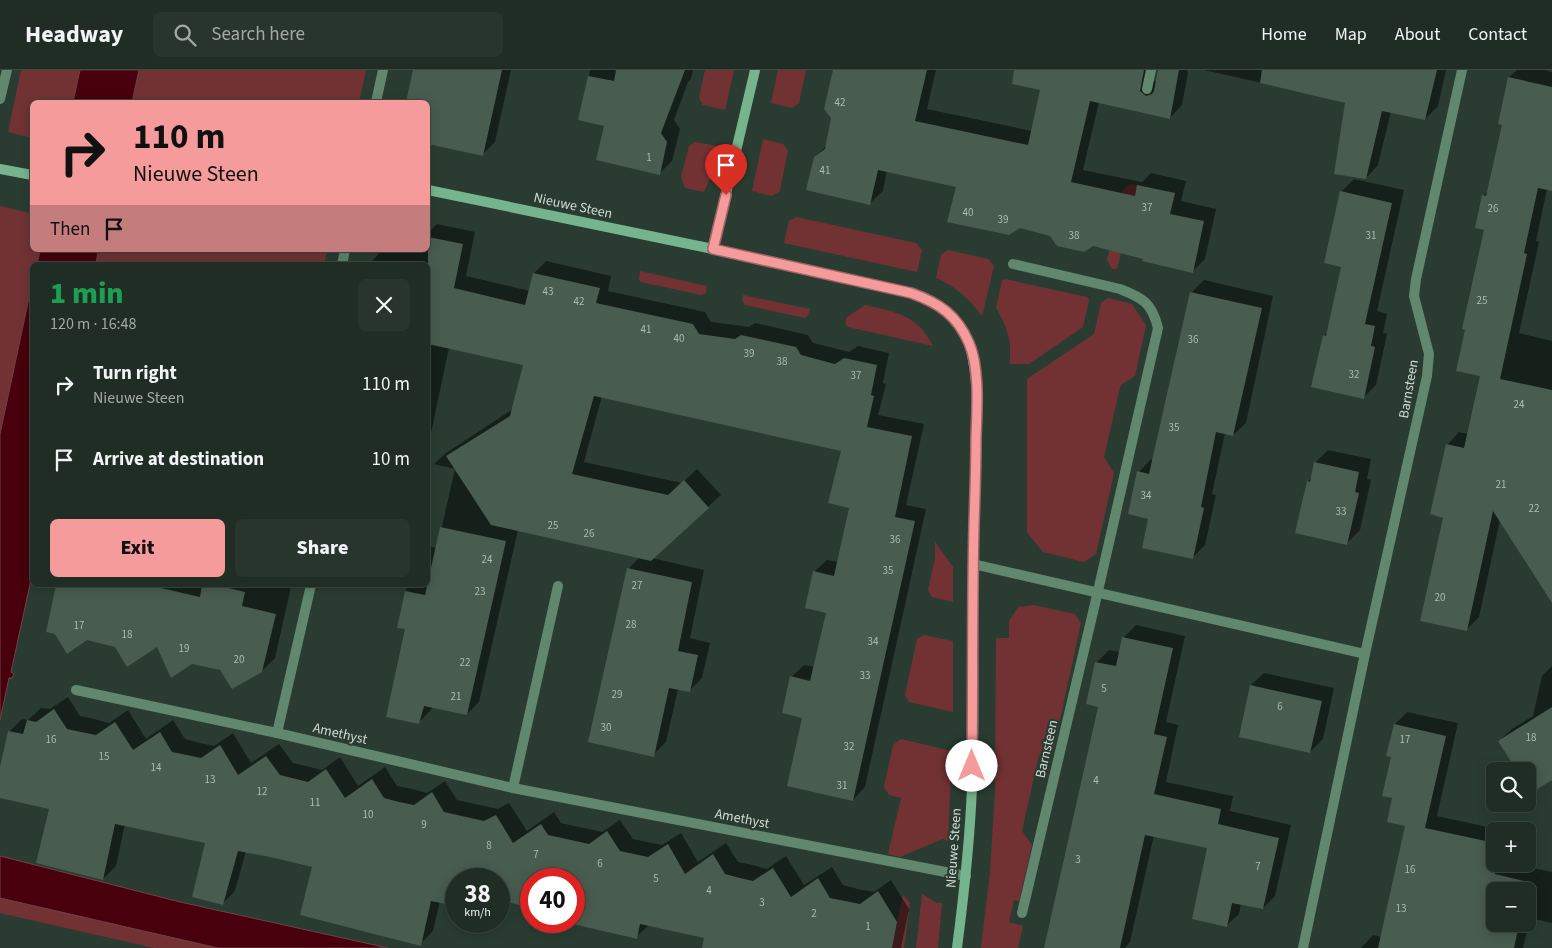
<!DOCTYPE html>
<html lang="en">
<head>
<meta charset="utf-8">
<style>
  body { margin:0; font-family:"Source Sans 3",sans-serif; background:#28352d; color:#f1f3f6; height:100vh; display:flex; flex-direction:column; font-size:19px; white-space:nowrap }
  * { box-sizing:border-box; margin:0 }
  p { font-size:16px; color:#a2a8a7 }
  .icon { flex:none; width:28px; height:28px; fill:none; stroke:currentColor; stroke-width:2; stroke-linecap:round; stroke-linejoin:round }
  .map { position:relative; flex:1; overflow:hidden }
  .sheet { position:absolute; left:30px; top:192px; width:400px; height:325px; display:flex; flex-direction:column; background:#202d25; border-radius:8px; box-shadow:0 2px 12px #0003,0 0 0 1px #3d4942 }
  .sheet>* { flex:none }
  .top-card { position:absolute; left:30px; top:30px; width:400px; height:152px; border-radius:8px; box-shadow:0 2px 12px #0003,0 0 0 1px #3d4942; background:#f59b9b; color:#111; overflow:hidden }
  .fabs { position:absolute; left:1486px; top:692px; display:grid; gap:10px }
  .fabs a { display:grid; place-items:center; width:50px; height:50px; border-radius:8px; background:#202d25; box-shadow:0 2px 12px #0003,0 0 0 1px #3d4942; font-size:25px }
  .speed { position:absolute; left:445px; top:798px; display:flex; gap:10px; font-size:25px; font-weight:700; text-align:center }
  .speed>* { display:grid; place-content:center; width:65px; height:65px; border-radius:50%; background:#202d25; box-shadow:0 2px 12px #0003,0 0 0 1px #3d4942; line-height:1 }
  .speed small { font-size:12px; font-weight:400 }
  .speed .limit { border:8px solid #d22; background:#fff; color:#111 }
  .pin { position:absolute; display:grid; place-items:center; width:42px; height:42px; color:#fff; margin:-51px -21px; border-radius:50% 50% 50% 0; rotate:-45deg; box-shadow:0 0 5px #0007 }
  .pin .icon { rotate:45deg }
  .me { position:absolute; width:55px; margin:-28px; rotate:0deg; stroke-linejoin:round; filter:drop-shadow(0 0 4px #0008) }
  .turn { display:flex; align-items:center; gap:18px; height:105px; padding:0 20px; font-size:22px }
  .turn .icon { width:65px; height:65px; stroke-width:2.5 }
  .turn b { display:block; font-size:35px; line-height:42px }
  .then { display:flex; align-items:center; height:48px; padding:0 20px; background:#0003; gap:10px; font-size:19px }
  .round { display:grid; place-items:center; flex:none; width:52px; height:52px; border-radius:8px; background:#28352d }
  .head { display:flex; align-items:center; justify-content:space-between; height:85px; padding:0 20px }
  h1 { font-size:30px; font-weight:800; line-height:38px; color:#1e9e55 }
  .button { display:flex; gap:10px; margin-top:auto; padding:10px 20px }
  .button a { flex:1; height:58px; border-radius:8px; background:#f59b9b; color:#111; font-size:20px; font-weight:800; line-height:58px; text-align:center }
  .button a+a { background:#28352d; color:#f1f3f6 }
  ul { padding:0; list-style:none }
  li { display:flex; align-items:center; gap:15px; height:75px; padding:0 20px }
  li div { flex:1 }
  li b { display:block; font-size:19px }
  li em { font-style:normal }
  header { display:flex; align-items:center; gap:30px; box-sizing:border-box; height:70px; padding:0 25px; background:#202d25; border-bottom:1px solid #3d4942 }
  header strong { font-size:24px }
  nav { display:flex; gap:28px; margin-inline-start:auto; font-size:18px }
  .search { width:350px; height:45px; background:#28352d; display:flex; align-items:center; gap:12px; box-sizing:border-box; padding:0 18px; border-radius:8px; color:#a2a8a7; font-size:19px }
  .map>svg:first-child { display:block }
  .green { fill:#723234 }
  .water { fill:#47000c; stroke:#704148 }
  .shadow { fill:#0007; fill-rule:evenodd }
  .building { fill:#495c50 }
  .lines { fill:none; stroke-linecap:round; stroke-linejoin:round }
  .street { stroke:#61876f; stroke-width:10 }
  .secondary { stroke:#76b48d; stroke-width:10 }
  .route-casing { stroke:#9f6565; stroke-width:12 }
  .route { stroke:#f59b9b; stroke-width:9 }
  .labels { text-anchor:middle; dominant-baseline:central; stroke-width:4.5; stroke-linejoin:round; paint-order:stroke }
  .number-label { font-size:11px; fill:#aebab2 }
  .street-label { font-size:14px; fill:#cfdad3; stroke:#2a3c31 }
</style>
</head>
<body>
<header>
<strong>Headway</strong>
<div class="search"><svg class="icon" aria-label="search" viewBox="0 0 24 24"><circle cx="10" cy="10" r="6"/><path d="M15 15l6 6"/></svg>Search here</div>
<nav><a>Home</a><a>Map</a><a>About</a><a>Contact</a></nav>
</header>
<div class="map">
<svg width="1552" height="878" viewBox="0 0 1552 878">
  <rect width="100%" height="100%" fill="#2a3c31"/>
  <g class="green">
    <path d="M21,0H80L73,32H32V68L8,62Z"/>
    <path d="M139,0H366L359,32H132Z"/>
    <path d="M705,0H734L725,40L703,35L699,28Z"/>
    <path d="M778,0H806L799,33L792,38L771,33Z"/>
    <path d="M763,69L783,74L788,80L780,121L772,126L752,121Z"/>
    <path d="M695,72L717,76L710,108L704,122L685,118L681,107L689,76Z"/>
    <path d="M1130,114L1138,115L1117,199H1112L1107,190L1123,120Z"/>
    <path d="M0,136L30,143V145L32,146V180H40L37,195H32V214L0,364Z"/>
    <path d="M796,147L916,173L922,180L917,202L784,173L789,151Z"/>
    <path d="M98,180H327L324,195H96Z"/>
    <path d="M948,180L988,189L994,196L982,246C970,229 956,217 936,208L941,185Z"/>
    <path d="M640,201L707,216L706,223L701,225L641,212L639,209Z"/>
    <path d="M1005,209L1087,227L1089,230L1083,257L1029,294H1010V274L1008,265L1005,255L996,237L1002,211Z"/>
    <path d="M743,225L810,239L808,245L805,248L745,235L742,231Z"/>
    <path d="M1108,228L1132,234L1146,255L1135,306L1121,315L1119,322L1104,387L1114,403L1096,484L1084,492L1043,482L1027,462V309L1094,264L1101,233Z"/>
    <path d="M865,235C896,242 918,245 933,276L848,257L845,254L847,247Z"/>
    <path d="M935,472L953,497V532L932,527L928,520L935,488Z"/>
    <path d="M1034,535L1075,544L1081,553L1054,677L1039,685L1022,761L1032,775L1019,831L1014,830L1009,852L1023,856L1018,878H981L990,802L995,722L996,568H1009V551L1018,537Z"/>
    <path d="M924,565L953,571V642L909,632L905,625L917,569Z"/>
    <path d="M901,669L952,681L948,771L943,769L900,787L888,784L901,728L889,725L884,717L893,675Z"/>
    <path d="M922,824L937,833H942L938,878H916Z"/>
    <path d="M903,825L910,833L904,878H891Z"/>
    <path d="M0,828L218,878H154L0,843Z"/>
  </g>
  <g class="water">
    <path d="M80,0H139L132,32H73Z"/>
    <path d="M40,180H98L96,195H37Z"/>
    <path d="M32,214V505L11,602L14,604L12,608H9L0,650V364Z"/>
    <path d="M0,786L180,832L388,878H218L0,828Z"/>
  </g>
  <g class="shadow">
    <path d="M414,0H511L495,72L482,85L428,73V32H407Z"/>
    <path d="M590,0H693L691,9L688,12L674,50L680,59L672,91L659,104L605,55L579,49Z"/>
    <path d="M834,0H936L927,39L1032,61L1045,0H1153L1152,4L1154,11L1157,12L1159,0H1187L1188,3L1182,35L1170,48L1099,32L1083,100L1142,112L1151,103L1186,111L1181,131L1216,139L1205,189L1193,201L1051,165L957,116L887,100L883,121L870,133L815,87L827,75L832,48Z"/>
    <path d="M1204,0H1446L1438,36L1425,49L1391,41L1378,95L1366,108L1346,32Z"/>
    <path d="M1517,0H1545L1552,2V119H1547L1536,171L1539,172L1519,263L1552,271V493L1500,450L1479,547L1467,559L1445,447L1447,375L1459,362L1468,364L1482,305L1467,259L1485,159L1483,126L1489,120L1504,54L1509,7Z"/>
    <path d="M1354,109L1404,120L1377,241L1387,244L1383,263L1387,264L1376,315L1363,328L1324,266L1328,262L1343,196L1341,122Z"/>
    <path d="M437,154L475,162L466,206L530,221L534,203L546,191L611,206L608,221L705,242L711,252L749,257L755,253L808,265L813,273L849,282L858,276L889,283L883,313L886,314L878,345L924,354L906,435L926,439L865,717L853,730L804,647L791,607L804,595L815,597L827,542L814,502L827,490L838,492L850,437L842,380L602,326L584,392L682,413L697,399L721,425L652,488L704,500L690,568L710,573L702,608L689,621L678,619L666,672L653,685L628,499L639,488L518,460L479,632L467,644L432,637L431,640L419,652L406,558L398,557L407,515H428V476L437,478L455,399L434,394L446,383L513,339L524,294L449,278L428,377V195H371L372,191L382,180H428V163Z"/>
    <path d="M1204,210L1273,226L1246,353L1233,365L1225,363L1212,424L1216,425L1205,475L1192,488L1150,448L1139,402L1151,389L1154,390L1191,223Z"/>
    <path d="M1328,380L1371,389L1367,409L1371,410L1360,460L1347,473L1308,412L1312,407L1315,393Z"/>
    <path d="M58,515H284L291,517L275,588L262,601L221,599L158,575L116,576Z"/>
    <path d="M1136,555L1185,566L1166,652L1178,655L1166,712L1233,726L1230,741L1291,755L1275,826L1263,838L1241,833L1239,844L1226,856L1209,777L1154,765L1130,872L1125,878H1046L1099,636L1096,593L1109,580L1120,582L1123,568Z"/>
    <path d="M1552,596V708L1531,721L1528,715V701H1518L1499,671L1512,659L1533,646L1542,606Z"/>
    <path d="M1264,603L1334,618L1323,669L1310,682L1251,615Z"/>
    <path d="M68,627L80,646L94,649L109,653L128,640L146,669L173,650L185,669L200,673L214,676L233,663L251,693L279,674L293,693L322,700L340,687L358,716L385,697L397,716L412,719L427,723L445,711L457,730L498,739L509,733L527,761L554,742L561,753L602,762L620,750L633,769L662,775L681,763L698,792L726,773L738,792L753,795L767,799L786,786L804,815L832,797L843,815L858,819L874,822L891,810L909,839L901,878H703L705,868L649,855L636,867L632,868L563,851H574V809H531V836L499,829V809H456V835L440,831L433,861L420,874L313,796L246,781L235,821L222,834L206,772L125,754L116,796L103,809L50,738L0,726V703L9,662L22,649L28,650L41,638L50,639Z"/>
    <path d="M1407,642L1458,653L1437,746L1506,761H1495V794H1514L1552,802V853L1530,848L1523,878H1361L1373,865L1382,867L1407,755L1394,728L1392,686L1395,654ZM1495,821H1528V854H1495Z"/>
  </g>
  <g class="building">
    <path d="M413,0H502L483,86L428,74V32H406Z"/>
    <path d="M616,0H685L661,63L667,72L660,105L596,90L604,56L578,50L588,6L614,11Z"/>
    <path d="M833,0H927L915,51L1028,75L1040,20L1012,14L1014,0H1144L1140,21L1146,26L1152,24L1154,21L1158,0H1179L1170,49L1090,31L1071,112L1135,126L1137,115L1175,123L1170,144L1204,151L1193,203L1142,191L1143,189L1093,176L1084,182L1057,176L1050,166L1020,158L1009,165L947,152L956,117L878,100L870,135L806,120L814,87L825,79L831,48L824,39Z"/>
    <path d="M1262,0H1437L1425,50L1382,41L1366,109L1334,104L1345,33L1260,13Z"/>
    <path d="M1508,7L1552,17V121L1538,118L1524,183L1527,184L1500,309L1552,320V533L1493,441L1467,561L1420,551L1443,448L1430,444L1446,374L1464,378L1480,306L1456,301L1465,260L1462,259L1484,160L1475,158L1482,125L1486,126L1502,55L1498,54Z"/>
    <path d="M1340,121L1392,133L1365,254L1375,256L1371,276L1375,277L1364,329L1311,317L1323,265L1326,266L1341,197L1324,193Z"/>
    <path d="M428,167L463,174L454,218L525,235L533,203L600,218L596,233L693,254L699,264L735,269L741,265L796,277L801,285L835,294L844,288L877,295L871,325L874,326L867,357L912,366L895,447L915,451L853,731L787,716L802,648L782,643L790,606L810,611L826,543L805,538L813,501L834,506L849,438L828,433L841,381L594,326L572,404L668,425L684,410L709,438L651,491L491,455L446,386L510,346L523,295L428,274Z"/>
    <path d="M1190,222L1262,238L1233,366L1216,362L1201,437L1204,438L1193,489L1142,478L1148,449L1128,444L1137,401L1149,404Z"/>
    <path d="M1314,392L1359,402L1355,422L1359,423L1347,475L1295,463L1307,411L1310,412Z"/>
    <path d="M440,457L506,471L467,645L424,636L419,654L386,647L405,559L397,558L405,521L425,525Z"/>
    <path d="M627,498L692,512L678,581L698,585L690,622L669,618L654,687L588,672Z"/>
    <path d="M56,515H148L200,527L202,515H216L245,522L242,536L276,544L262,602L232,619L220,600L192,594L171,608L157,577L127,597L115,577L87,570L67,584L55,564L46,562Z"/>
    <path d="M1122,567L1173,578L1154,664L1167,667L1154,724L1221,739L1218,754L1279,768L1263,839L1232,833L1227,857L1192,849L1207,778L1145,765L1120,878H1044L1098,637L1086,634L1095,592L1116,596Z"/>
    <path d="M1250,615L1322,631L1310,683L1239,667Z"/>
    <path d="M1552,637V710L1531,723L1528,718V701H1517L1498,671Z"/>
    <path d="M54,639L67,659L81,662L96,665L115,652L133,680L160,662L172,682L187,685L201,688L220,675L238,705L266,686L280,705L308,712L326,699L345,728L372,709L384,728L399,732L414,735L432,722L444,742L484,751L496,745L513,773L541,754L548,765L589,774L607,761L620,781L648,787L668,774L685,804L713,784L725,804L740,808L753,811L773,798L791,827L818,808L830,828L860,834L878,821L897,852L892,878H702L704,868L640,854L637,869L560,851H574V809H531V838L499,830V809H456V836L431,831L421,876L300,845L312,797L275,788L238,781L223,835L192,827L205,773L115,754L103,810L36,793L49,739L0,728V697L8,661L23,664L27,650L36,652Z"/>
    <path d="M1394,654L1446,666L1425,758L1495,773V804L1528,812L1526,821H1495V854H1519L1514,878H1378L1405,756L1387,752L1392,728L1382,726L1391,687L1386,686Z"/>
  </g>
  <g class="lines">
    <g class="street">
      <path d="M1147,19L1151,0"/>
      <path d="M0,29L7,0"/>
      <path d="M376,32L383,0"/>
      <path d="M1013,194L1120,219C1143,228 1152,233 1158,258L1098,521L1022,843"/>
      <path d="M342,195L345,180"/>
      <path d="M973,494L1365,584"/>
      <path d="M76,620L277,663L513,718L966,806"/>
      <path d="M277,663L311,515"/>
      <path d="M513,718L558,516"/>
      <path d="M1303,878L1365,584L1427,306L1429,284L1414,226L1416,209L1462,0"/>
    </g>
    <g class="secondary">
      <path d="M0,99L32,105"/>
      <path d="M428,120L713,179L911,223C937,232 962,248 970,277C979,310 977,345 976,378C975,415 974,452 973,488C972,564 975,640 972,716C970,770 964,824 957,878"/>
      <path d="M713,179L755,0"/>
    </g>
  </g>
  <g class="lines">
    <g class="route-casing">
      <path id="route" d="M726,125L713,179L911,223C939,233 957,245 969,273C980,298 977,340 976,367C976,396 975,425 974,454C972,535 973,616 972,696"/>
    </g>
    <use href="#route" class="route"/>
  </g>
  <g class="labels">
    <g class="number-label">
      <text x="840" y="32">42</text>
      <text x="649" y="87">1</text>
      <text x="825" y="100">41</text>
      <text x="1147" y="137">37</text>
      <text x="1493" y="138">26</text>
      <text x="968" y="142">40</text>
      <text x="1003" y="149">39</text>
      <text x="1074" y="165">38</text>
      <text x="1371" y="165">31</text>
      <text x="548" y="221">43</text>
      <text x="1482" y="230">25</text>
      <text x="579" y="231">42</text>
      <text x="646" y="259">41</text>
      <text x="679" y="268">40</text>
      <text x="1193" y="269">36</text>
      <text x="749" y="283">39</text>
      <text x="782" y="291">38</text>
      <text x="1354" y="304">32</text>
      <text x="856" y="305">37</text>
      <text x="1519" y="334">24</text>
      <text x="1174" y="357">35</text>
      <text x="1501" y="414">21</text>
      <text x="1146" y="425">34</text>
      <text x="1534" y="438">22</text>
      <text x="1341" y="441">33</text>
      <text x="553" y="455">25</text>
      <text x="589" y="463">26</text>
      <text x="895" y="469">36</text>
      <text x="487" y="489">24</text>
      <text x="888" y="500">35</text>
      <text x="637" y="515">27</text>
      <text x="480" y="521">23</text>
      <text x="1440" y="527">20</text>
      <text x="631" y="554">28</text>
      <text x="79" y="555">17</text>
      <text x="127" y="564">18</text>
      <text x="873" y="571">34</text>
      <text x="184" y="578">19</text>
      <text x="239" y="589">20</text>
      <text x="465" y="592">22</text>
      <text x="865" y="605">33</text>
      <text x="1104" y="618">5</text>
      <text x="617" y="624">29</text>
      <text x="456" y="626">21</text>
      <text x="1280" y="636">6</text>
      <text x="606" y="657">30</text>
      <text x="1531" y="667">18</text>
      <text x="51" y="669">16</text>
      <text x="1405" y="669">17</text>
      <text x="849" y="676">32</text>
      <text x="104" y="686">15</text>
      <text x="156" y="697">14</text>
      <text x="210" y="709">13</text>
      <text x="1096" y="710">4</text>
      <text x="842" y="715">31</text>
      <text x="262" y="721">12</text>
      <text x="315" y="732">11</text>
      <text x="368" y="744">10</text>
      <text x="424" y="754">9</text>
      <text x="489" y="775">8</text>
      <text x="536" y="784">7</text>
      <text x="1078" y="789">3</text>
      <text x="600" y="793">6</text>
      <text x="1258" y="796">7</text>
      <text x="1410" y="799">16</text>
      <text x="656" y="808">5</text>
      <text x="709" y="820">4</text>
      <text x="762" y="832">3</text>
      <text x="1401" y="838">13</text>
      <text x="814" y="843">2</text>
      <text x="868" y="856">1</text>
    </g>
    <g class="street-label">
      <text transform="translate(573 136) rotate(12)">Nieuwe Steen</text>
      <text transform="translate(1409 319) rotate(-80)">Barnsteen</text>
      <text transform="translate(340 664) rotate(13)">Amethyst</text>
      <text transform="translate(1047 679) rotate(-77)">Barnsteen</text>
      <text transform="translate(742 749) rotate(11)">Amethyst</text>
      <text transform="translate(954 778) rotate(-86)">Nieuwe Steen</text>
    </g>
  </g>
</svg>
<div class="fabs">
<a><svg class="icon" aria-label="search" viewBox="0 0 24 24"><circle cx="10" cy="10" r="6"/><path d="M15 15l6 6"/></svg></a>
<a>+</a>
<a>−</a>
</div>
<div class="speed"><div>38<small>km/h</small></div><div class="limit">40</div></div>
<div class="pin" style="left:726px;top:125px;background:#d93025"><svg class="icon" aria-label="arrive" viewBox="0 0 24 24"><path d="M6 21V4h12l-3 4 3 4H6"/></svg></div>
<svg class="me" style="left:972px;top:696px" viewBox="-20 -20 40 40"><circle r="19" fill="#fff"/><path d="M0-13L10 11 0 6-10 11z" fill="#f59b9b"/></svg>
<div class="top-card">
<div class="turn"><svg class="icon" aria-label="right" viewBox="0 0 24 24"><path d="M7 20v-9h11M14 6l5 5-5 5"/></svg><div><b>110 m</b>Nieuwe Steen</div></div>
<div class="then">Then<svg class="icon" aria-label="arrive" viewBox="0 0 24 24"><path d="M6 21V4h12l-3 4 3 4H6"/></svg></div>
</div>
<section class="sheet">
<div class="head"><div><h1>1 min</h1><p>120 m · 16:48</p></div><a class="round"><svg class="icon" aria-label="close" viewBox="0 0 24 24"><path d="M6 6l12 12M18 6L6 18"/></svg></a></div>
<ul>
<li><svg class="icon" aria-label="right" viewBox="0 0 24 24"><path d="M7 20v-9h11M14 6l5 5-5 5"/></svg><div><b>Turn right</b><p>Nieuwe Steen</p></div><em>110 m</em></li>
<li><svg class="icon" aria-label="arrive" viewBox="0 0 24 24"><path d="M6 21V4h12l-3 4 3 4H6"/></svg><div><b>Arrive at destination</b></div><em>10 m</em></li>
</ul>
<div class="button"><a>Exit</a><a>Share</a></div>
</section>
</div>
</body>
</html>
